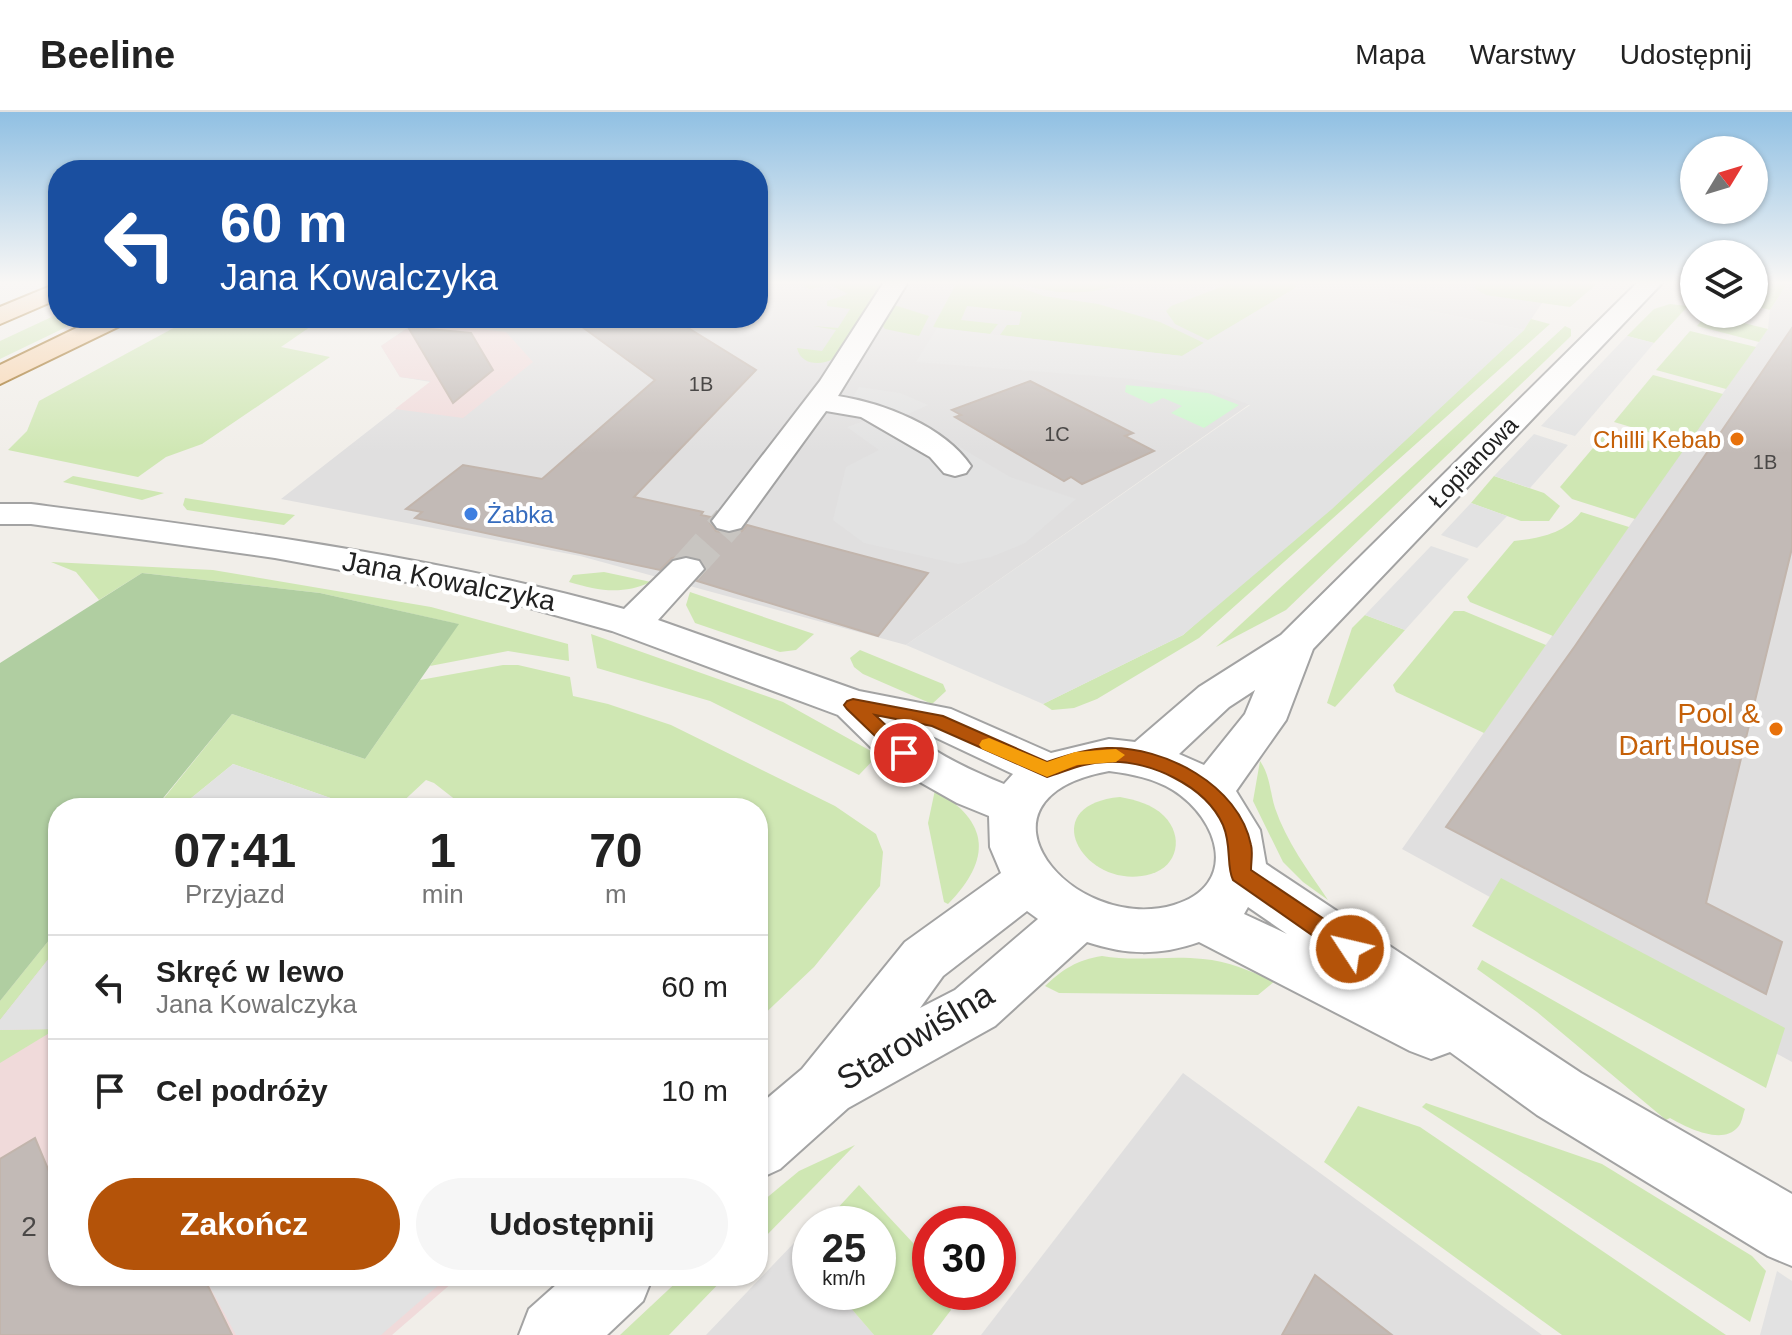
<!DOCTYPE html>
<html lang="pl">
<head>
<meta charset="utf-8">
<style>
  body { margin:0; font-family:Arial,sans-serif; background:#f6f6f6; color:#222; height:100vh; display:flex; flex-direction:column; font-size:30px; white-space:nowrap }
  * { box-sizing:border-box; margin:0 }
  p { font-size:26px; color:#767676 }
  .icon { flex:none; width:44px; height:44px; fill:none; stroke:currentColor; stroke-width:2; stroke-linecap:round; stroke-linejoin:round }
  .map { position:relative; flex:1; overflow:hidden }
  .details { position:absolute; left:48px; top:686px; width:720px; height:488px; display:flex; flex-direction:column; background:#fff; border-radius:32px; box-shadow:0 2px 6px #0004 }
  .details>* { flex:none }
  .guide { position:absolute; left:48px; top:48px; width:720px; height:168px; border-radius:32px; box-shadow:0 2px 6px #0004; background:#1a4fa0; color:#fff; overflow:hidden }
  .needle { width:52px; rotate:52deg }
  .buttons { position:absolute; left:1680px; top:24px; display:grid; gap:16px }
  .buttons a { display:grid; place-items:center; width:88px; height:88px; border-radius:50%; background:#fff; box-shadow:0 2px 6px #0004; font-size:40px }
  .speed { position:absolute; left:792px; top:1094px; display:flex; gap:16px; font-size:40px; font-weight:700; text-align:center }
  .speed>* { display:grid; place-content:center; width:104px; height:104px; border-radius:50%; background:#fff; box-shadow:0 2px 6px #0004; line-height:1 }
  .speed small { font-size:20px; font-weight:400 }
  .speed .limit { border:12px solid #d22; background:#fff; color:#111 }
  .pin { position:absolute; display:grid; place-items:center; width:68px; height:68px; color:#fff; margin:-34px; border:4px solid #fff; border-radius:50%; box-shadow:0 2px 8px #0007 }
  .me { position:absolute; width:88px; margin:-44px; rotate:305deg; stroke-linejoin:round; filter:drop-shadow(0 0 6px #0008) }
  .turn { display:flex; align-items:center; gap:28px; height:168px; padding:0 40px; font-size:36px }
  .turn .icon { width:104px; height:104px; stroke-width:2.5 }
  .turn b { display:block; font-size:56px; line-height:68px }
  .eta { display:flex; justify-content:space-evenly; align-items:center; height:136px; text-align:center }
  .eta b { font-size:48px; font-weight:800; line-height:56px }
  .cta { display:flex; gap:16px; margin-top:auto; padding:16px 40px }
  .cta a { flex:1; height:92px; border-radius:48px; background:#b45309; color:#fff; font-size:32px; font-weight:800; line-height:92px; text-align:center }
  .cta a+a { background:#f6f6f6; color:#222 }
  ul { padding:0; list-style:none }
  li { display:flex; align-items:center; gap:24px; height:104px; padding:0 40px; border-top:2px solid #e0e0e0 }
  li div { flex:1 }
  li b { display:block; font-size:30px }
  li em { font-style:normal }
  header { display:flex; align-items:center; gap:48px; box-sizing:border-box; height:112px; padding:0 40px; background:#fff; border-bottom:2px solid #e0e0e0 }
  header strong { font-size:38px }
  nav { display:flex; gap:44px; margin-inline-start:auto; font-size:28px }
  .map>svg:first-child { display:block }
  .residential { fill:#e0dfdf }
  .commercial { fill:#f0dada }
  .grass { fill:#cfe7b3 }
  .forest { fill:#b0cea1 }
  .park { fill:#cbf7cc }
  .parking { fill:#e2e2e2 }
  .building { fill:#c2bab6; stroke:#c2b5ac; stroke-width:2 }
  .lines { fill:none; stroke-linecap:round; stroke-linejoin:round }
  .minor-tunnel { stroke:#c8c5c1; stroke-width:33; stroke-dasharray:33 17; stroke-linecap:butt }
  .minor-casing { stroke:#a3a3a3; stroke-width:4 }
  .major-casing { stroke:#966109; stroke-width:4 }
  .minor { fill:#fff; fill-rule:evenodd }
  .major { fill:#f7d2a9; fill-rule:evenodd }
  .route { fill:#b45309; stroke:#753606; stroke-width:2 }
  .slow { fill:#f59e0b }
  .food-dot { fill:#e8710a; stroke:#fff; stroke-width:3 }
  .shop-dot { fill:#3f7fe0; stroke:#fff; stroke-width:3 }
  .labels { text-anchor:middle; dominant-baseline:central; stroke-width:8; stroke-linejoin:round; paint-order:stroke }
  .far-number-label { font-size:20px; fill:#4a4847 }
  .far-food-label { font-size:24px; fill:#c56008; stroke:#fff; text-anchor:end }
  .far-street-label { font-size:24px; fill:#222; stroke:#fff }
  .far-shop-label { font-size:24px; fill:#366cbe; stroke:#fff; text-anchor:start }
  .street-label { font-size:28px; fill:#222; stroke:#fff }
  .food-label { font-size:28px; fill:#c56008; stroke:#fff; text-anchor:end }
  .near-number-label { font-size:28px; fill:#4a4847 }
  .near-street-label { font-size:34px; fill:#222; stroke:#fff }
</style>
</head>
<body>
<header>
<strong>Beeline</strong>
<nav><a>Mapa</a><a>Warstwy</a><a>Udostępnij</a></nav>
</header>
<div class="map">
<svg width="1792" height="1223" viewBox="0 0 1792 1223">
  <rect width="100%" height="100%" fill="#f1eee9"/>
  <g class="residential">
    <path d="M758,170H1556L1524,218L1389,191L1250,292L906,533L580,444L281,387L431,270L400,265L381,234L416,210L417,206H758Z"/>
    <path d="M1788,170H1792V950L1402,737L1768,217L1770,198Z"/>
    <path d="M1183,961L1542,1223H981Z"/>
    <path d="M794,1131L810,1149V1180H837L874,1223H706Z"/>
  </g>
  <g class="commercial">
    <path d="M417,210L506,220L533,250L463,306L395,297L431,269L400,265L381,234Z"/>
    <path d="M58,817V1164H460L392,1223H0V889Z"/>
  </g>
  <g class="grass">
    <path d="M796,170H883L833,247C820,254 801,253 797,236L822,239L836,218L813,214L838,216L850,197L827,194V189L848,182L829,172L810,177Z"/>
    <path d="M957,170H1004L1044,184L1098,192L1160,210L1204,231L1182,244L1000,223L1007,213H1019L1022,200L967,194L961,208L998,212L990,222L933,215Z"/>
    <path d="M1018,170H1129C1093,183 1055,185 1018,170Z"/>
    <path d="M1234,170H1298L1296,176L1208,228L1175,212L1166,199L1171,194Z"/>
    <path d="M1476,170H1599L1570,195L1486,183L1475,177Z"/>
    <path d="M1754,170H1788L1770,198L1754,194Z"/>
    <path d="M1670,192L1688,194L1654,231L1627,224L1654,197Z"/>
    <path d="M894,193L929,204L919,224L885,217L882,213Z"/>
    <path d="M58,202V206H85L0,247V229Z"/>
    <path d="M1707,202L1768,217L1759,230L1697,214Z"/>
    <path d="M192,206H323L281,235L330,245L202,332L166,345L138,365L8,338L27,319L39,289Z"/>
    <path d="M1531,207L1550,212L1199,526L1097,587L1074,596L1052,598L1043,592L1183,523L1524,218Z"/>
    <path d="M1565,214L1571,217V224L1286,498L1216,535Z"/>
    <path d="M1690,219L1756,235L1726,277L1656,258Z"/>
    <path d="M1653,263L1723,282L1688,332L1614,310Z"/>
    <path d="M1609,317L1683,339L1635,407L1572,387L1560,375Z"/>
    <path d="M73,364L164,381L142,388L63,370Z"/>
    <path d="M1494,364L1544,381L1560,394L1549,409H1521L1471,391Z"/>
    <path d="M185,386L295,403L284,413L187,398L183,393Z"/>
    <path d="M1581,400L1629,415L1553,524L1470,490L1467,485L1514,429C1540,426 1564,422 1581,400Z"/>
    <path d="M51,450L213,458L431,495L568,532L569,549L508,539L430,554L458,512L320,481L142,461L99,488L76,460Z"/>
    <path d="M604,460L651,470C622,483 599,479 569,470L573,463Z"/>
    <path d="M690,480L814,522L796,538L780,540L695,511L686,493Z"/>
    <path d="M1454,499H1464L1546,533L1484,621L1396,580L1393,573Z"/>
    <path d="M1365,503L1405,518L1335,595L1327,591L1352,516Z"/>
    <path d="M591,522L783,590L878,643L859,663L710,589L597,556Z"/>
    <path d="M860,538L943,572L946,579L932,592L863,562L854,555L850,546Z"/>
    <path d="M503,553H518L570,565L573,584L608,592L671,613L835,694L876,722L883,740L880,774L814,855L758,908V696H466L434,671L426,668L396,696H359L233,652L179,696H156L232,602L365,647L420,568Z"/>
    <path d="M1260,649C1270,663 1270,680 1275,696C1286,729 1309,760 1328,788L1303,770L1283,750L1253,689Z"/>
    <path d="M935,678C990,710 992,747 948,792L944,790L928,711Z"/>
    <path d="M1120,685C1136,688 1152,692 1164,704C1184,724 1178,754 1151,762C1086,781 1032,693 1120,685Z"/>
    <path d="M1501,766L1785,916L1766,976L1472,814Z"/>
    <path d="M58,817V835L0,908V889Z"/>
    <path d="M1102,844C1136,850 1169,843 1203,847C1228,849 1252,860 1275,869L1258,883L1059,881L1045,874C1063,857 1077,848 1102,844Z"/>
    <path d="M1482,848L1745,997C1743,1002 1742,1011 1738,1015C1722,1034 1686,1015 1670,1006L1666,1008L1537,900L1477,857Z"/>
    <path d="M56,917L0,951V918Z"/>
    <path d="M1426,991L1602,1052L1752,1144L1766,1159L1750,1210L1422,995Z"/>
    <path d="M1358,994L1420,1015L1726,1223H1562L1324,1050Z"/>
    <path d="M855,1033L758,1132V1093L799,1059Z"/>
    <path d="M859,1073L928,1147L930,1180H943L951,1198L932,1223H874L837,1180H878V1112H823Z"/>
    <path d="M683,1164H726L669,1223H620Z"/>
  </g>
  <path class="forest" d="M142,461L320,481L459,512L365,647L232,602L155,696H58V817L0,889V551Z"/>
  <path class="park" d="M1126,273L1208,281L1239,293L1204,316L1171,301L1182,294L1163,286L1151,292L1125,280Z"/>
  <g class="parking">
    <path d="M1298,170H1385L1390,191L1524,218L1332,397L1183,523L1043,592L906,533L1250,293L1213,279L1134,267L916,250L937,216L1182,244L1295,176Z"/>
    <path d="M1627,224L1654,231L1575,324L1541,314Z"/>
    <path d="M859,275L900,281L928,293L906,303L1010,365L1076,387L1025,431L991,445L958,452L864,431L833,408L846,355L879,338L847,315L869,307L852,287Z"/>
    <path d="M1534,322L1568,333L1530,376L1494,364Z"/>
    <path d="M1471,391L1507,404L1477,436L1441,423Z"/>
    <path d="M1431,434L1469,447L1405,518L1365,503Z"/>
    <path d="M233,652L359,696H179Z"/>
    <path d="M58,835V921L56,917L0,918V908Z"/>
    <path d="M1777,1159L1792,1169V1223H1760Z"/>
    <path d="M204,1164H449L381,1223H236Z"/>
  </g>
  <g class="building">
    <path d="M570,206H672L756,258L634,385L703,400L701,403L711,405L710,411L716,419L730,422L742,419L747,413L928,461L878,524L697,469L707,457L700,446L687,443L672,446L660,458L415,406L422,400L406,397L463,353L542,367L655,268Z"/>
    <path d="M408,215L471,221L493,258L453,291Z"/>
    <path d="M1792,216V436L1706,791L1782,830L1766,882L1446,715L1575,534Z"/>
    <path d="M1030,269L1133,321L1125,324L1154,339L1082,372L1071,365L1064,369L955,305L961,303L952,298Z"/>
    <path d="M35,1026L58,1081V1164H203L232,1223H0V1047Z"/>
    <path d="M1315,1163L1392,1223H1282Z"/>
  </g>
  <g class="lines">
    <path class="minor-tunnel" d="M686,457L729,409"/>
    <g class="minor-casing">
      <g id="minor">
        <path d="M884,170H908L838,284C883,291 944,314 971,354L966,361L955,364L944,361L930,345L861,305L826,299L741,416L729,419L717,416L712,409L820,269Z"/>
        <path d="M1638,170H1663L1313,537L1286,608L1236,679L1260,718L1266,752L1581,961L1792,1082V1154L1768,1144L1537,1003L1450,940L1431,947L1410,939L1199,830C1159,844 1126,843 1087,830L995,914L848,996L780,1057L758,1067V994L802,957L905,830L1001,761L990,735L989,704L957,691L888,652L838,603L612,519L494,486L275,446L31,412H0V392H31C230,418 431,443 624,497L673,449L686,446L699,449L704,457L658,508L859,579L951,597L1051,641L1109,627L1135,630L1199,575L1281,523ZM1255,578L1245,602L1204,653L1179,642L1229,595ZM907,618L926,621L1013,662L1004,672C972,659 933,641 907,618ZM1109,659C1132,662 1153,666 1173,678C1219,707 1240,773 1174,793C1073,823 957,687 1109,659ZM1248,795L1287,822L1244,802ZM1027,799L1038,807L955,878L920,896L943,864Z"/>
        <path d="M566,1164H653L643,1189L607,1223H519L529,1197Z"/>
      </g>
    </g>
    <g class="major-casing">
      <g id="major">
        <path d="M58,171V187L0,212V195Z"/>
        <path d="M97,206H130L126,211L0,272V253Z"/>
      </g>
    </g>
    <use href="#minor" class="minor"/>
    <use href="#major" class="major"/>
  </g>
  <linearGradient id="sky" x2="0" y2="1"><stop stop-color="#90c0e3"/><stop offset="0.5" stop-color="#f9f7f5"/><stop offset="1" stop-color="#f9f7f5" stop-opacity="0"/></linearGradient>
  <rect width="1792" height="341" fill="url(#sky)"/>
  <path class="route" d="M853,587L943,604L1047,650C1067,643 1086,637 1107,636C1164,634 1239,673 1251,733C1253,740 1251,750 1251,758L1358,830L1361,837L1358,844L1350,847L1342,844L1233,768C1226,754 1232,734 1223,713C1205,673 1149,648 1107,650C1085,650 1067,659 1047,665L932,614L875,603L911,637L914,641L911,646H898L847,597L844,593L847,589Z"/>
  <path class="slow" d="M989,626L1047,650L1075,640L1116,637L1125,643L1116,650L1077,653L1047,665L982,637L979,633L982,628Z"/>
  <g class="food-dot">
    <circle cx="1737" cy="327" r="8"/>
    <circle cx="1776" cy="617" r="8"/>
  </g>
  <circle class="shop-dot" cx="471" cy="402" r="8"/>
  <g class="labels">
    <g class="far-number-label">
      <text x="701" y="272">1B</text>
      <text x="1057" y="322">1C</text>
      <text x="1765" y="350">1B</text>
    </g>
    <g class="far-food-label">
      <text x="1721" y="327">Chilli Kebab</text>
    </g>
    <g class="far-street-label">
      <text transform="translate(1473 350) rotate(-46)">Łopianowa</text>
    </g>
    <g class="far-shop-label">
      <text x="487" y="402">Żabka</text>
    </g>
    <g class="street-label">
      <text transform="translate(449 469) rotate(11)">Jana Kowalczyka</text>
    </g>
    <g class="food-label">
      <text x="1760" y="601">Pool &amp;<tspan x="1760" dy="32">Dart House</tspan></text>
    </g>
    <g class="near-number-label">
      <text x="29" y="1114">2</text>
    </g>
    <g class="near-street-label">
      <text transform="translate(915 924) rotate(-31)">Starowiślna</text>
    </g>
  </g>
</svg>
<div class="buttons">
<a><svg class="needle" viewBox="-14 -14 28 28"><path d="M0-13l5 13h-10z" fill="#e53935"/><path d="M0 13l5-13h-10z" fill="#767676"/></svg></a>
<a><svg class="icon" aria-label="layers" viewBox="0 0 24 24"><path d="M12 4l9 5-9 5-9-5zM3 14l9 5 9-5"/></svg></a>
</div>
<div class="speed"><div>25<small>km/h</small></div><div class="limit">30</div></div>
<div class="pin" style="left:904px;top:641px;background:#d93025"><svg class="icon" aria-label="arrive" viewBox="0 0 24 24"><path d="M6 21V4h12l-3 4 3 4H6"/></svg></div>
<svg class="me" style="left:1350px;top:837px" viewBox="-20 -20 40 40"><circle r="17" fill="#b45309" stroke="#fff" stroke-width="3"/><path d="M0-11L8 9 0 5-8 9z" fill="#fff"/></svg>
<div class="guide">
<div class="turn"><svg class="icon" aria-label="left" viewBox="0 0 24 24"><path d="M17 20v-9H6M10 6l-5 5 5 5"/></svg><div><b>60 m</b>Jana Kowalczyka</div></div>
</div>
<section class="details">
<div class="eta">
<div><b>07:41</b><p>Przyjazd</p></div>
<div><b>1</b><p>min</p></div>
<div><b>70</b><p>m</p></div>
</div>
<ul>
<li><svg class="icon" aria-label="left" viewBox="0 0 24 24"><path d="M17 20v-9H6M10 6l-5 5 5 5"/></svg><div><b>Skręć w lewo</b><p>Jana Kowalczyka</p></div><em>60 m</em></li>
<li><svg class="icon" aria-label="arrive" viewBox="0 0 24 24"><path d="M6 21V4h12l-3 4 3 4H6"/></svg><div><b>Cel podróży</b></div><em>10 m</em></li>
</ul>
<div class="cta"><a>Zakończ</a><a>Udostępnij</a></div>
</section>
</div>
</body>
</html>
